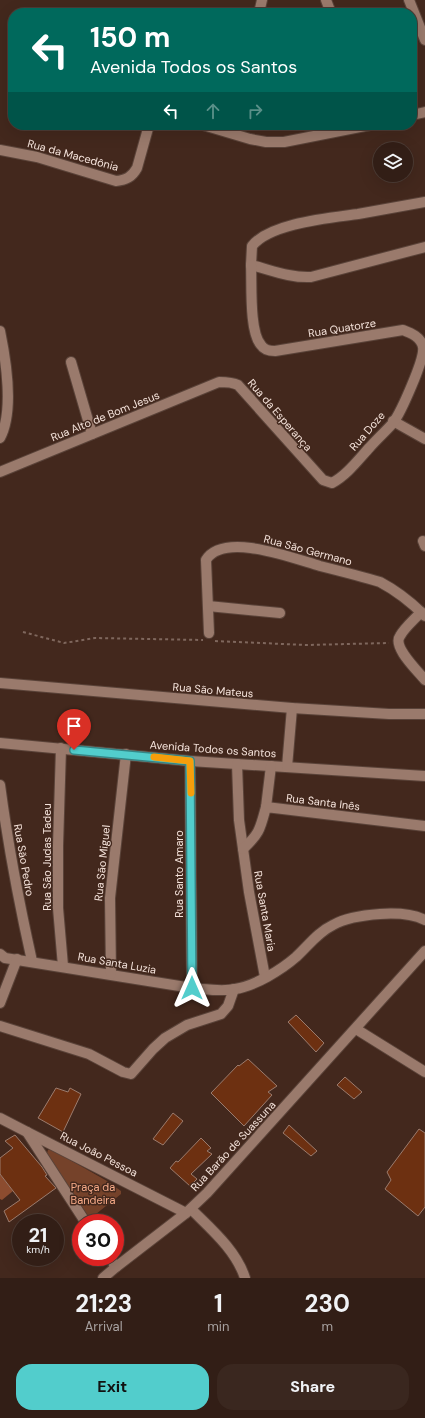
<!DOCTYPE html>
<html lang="en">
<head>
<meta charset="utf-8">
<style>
  body { margin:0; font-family:"DM Sans",sans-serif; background:#3a271f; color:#f1f3f6; height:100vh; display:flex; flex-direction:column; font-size:15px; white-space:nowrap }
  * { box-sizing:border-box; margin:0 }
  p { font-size:13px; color:#a8a2a1 }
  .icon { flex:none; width:22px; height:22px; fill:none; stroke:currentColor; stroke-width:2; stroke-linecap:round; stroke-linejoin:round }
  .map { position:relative; height:1278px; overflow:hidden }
  .sheet { display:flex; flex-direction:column; background:#321e16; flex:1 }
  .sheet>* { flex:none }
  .banner { position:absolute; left:8px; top:8px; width:409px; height:122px; border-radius:16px; box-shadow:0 4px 16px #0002,0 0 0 1px #4d3c35; background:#00695c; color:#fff; overflow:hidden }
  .buttons { position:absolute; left:373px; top:142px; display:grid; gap:8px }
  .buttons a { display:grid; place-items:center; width:40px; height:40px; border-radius:50%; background:#321e16; box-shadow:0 4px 16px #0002,0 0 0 1px #4d3c35; font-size:20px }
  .speed { position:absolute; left:12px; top:1214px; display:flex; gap:8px; font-size:20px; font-weight:700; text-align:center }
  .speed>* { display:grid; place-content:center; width:52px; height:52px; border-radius:50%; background:#321e16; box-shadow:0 4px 16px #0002,0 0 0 1px #4d3c35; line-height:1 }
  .speed small { font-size:10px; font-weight:400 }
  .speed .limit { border:6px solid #d22; background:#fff; color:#111 }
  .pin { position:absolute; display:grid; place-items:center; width:34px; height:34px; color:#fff; margin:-41px -17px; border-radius:50% 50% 50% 0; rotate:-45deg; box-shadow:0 0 4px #0007 }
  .pin .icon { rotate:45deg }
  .me { position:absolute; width:44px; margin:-22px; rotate:0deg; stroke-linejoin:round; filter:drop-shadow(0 0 3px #0008) }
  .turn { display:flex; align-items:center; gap:14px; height:84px; padding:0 16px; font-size:18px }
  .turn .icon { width:52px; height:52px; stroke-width:2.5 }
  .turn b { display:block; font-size:28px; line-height:34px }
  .lanes { display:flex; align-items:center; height:38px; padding:0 16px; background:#0003; justify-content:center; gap:20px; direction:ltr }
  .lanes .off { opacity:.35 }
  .eta { display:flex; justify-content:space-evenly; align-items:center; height:68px; text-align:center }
  .eta b { font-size:24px; font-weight:700; line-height:28px }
  .action { display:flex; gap:8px; margin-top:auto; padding:8px 16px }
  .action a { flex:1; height:46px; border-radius:16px; background:#52cdcc; color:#111; font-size:16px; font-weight:700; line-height:46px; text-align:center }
  .action a+a { background:#3a271f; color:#f1f3f6 }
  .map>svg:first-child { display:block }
  .green { fill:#75422a }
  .forest { fill:#8c4c2f }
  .building { fill:#6d3011; stroke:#9b7b6d }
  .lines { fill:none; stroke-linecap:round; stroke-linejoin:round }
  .street-casing { stroke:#5a4339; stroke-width:12 }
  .secondary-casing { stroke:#5a4339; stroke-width:12 }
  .path { stroke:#7f675d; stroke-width:2; stroke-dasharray:3 3; stroke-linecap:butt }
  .street { stroke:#9a7a6c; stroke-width:10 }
  .secondary { stroke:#9a7a6c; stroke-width:10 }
  .route-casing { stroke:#358585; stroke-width:10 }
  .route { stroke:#52cdcc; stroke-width:7 }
  .slow { stroke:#f59e0b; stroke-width:7 }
  .labels { text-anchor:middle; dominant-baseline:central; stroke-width:3; stroke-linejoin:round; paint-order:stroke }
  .street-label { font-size:11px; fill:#f5e3db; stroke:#43281d }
  .park-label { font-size:11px; fill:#f6aa88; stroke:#43281d }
</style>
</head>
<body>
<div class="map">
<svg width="425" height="1278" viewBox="0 0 425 1278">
  <rect width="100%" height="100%" fill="#43281d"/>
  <path class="green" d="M51,1149L107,1181L121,1191V1194L91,1218H88L47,1153L48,1150Z"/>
  <path class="forest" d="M0,1174L13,1191L2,1200L0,1199Z"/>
  <g class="building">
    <path d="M296,1015L324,1043L316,1052L288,1022Z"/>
    <path d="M248,1059L277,1086L268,1092L272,1095L244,1126L211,1093L238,1065L239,1066Z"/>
    <path d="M345,1077L362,1092L354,1099L337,1085Z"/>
    <path d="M56,1088L68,1092L70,1088L81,1094L63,1132L38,1118Z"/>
    <path d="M173,1113L183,1121L163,1145L153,1139Z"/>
    <path d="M289,1125L317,1151L311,1156L283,1133Z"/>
    <path d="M419,1129L425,1133V1207L418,1216L385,1189L391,1180L387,1172Z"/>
    <path d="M15,1135L42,1167L47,1175L45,1176L56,1188L9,1222L4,1211L20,1200L0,1174V1158L13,1148L5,1141Z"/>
    <path d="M201,1138L211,1148L207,1151L212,1154L191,1174L197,1179L190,1186L170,1168L176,1161L178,1162Z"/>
  </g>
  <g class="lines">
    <g class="street-casing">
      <g id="street">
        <path d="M326,0L331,13"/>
        <path d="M409,0L425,40"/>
        <path d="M259,13L262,0"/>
        <path d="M412,115L425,112"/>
        <path d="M203,125L250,139L266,142H284L370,125"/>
        <path d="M0,150L37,157L116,181C126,180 132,177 137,168L149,125"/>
        <path d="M425,202C403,206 381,210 358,214C330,218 270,223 252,246L251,265C271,270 290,278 311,277L425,247"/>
        <path d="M0,331C6,360 14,412 0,438"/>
        <path d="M71,362L92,434"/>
        <path d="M393,421L425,439"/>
        <path d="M0,472L219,382C226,382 232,382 238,385L323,480L332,483C347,475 358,460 370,447C377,439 386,431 393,423C401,412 425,359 423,347C421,337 411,333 403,330L275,351C269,351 264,350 261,345C249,332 252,283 251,265"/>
        <path d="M423,541L425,546"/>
        <path d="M208,606L280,613"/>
        <path d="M421,612C414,620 405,627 400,636C392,647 418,671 425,680"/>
        <path d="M209,633L206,560C224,531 295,559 320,566C340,571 360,576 380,582C397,591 412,603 425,616"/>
        <path d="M0,683L292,708L389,714H425"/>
        <path d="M0,743L190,761L425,776"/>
        <path d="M61,748L58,846V908L63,966"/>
        <path d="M190,761L192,988"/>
        <path d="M237,764L239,820L249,892L265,977"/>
        <path d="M287,767L292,708"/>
        <path d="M0,785C8,845 19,903 32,961"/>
        <path d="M266,807L271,766"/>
        <path d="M243,849C260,833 260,829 266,807L425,826"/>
        <path d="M0,954L5,958L192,988C206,989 221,992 235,989C255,986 281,970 296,957C308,946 318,932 333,925C347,917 365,915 380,914C395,913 411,913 425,920"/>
        <path d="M111,974L110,898L126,754"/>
        <path d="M0,1003L17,959"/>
        <path d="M0,1026L89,1054L123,1072L131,1074L153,1049L165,1038L187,1025L221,1014L228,1006L234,989"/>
        <path d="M356,1029L425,1072"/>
        <path d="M27,1132L186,1213"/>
        <path d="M103,1278L116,1267"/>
      </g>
    </g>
    <g class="secondary-casing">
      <g id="secondary">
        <path d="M0,1118L27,1132L86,1223"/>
        <path d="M191,1209C211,1229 236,1250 245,1278"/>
        <path d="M109,1257L116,1267L186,1213L207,1193L425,951"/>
      </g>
    </g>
    <g class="path">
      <path d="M23,632L64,643L95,638L203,640"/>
      <path d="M215,641L306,645L389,643"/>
    </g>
    <use href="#street" class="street"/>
    <use href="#secondary" class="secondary"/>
  </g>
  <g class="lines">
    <g class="route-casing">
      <path id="route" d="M74,750L190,761L192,988"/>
    </g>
    <use href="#route" class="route"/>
    <path class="slow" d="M154,757L190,761L191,793"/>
  </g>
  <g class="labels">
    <g class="street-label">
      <text transform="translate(73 155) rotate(15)">Rua da Macedônia</text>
      <text transform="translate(342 328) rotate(-9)">Rua Quatorze</text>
      <text transform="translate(280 415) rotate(49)">Rua da Esperança</text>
      <text transform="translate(105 416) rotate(-22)">Rua Alto de Bom Jesus</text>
      <text transform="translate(367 431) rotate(-49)">Rua Doze</text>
      <text transform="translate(308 550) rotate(15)">Rua São Germano</text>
      <text transform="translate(213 690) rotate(5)">Rua São Mateus</text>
      <text transform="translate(213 749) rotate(4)">Avenida Todos os Santos</text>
      <text transform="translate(323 802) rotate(7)">Rua Santa Inês</text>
      <text transform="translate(47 857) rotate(-90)">Rua São Judas Tadeu</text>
      <text transform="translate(24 860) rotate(80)">Rua São Pedro</text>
      <text transform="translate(102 863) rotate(-84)">Rua São Miguel</text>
      <text transform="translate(179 874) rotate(-90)">Rua Santo Amaro</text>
      <text transform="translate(265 911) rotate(80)">Rua Santa Maria</text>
      <text transform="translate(117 963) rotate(10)">Rua Santa Luzia</text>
      <text transform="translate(233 1146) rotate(-47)">Rua Barão de Suassuna</text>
      <text transform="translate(99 1154) rotate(27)">Rua João Pessoa</text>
    </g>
    <g class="park-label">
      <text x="93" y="1187">Praça da<tspan x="93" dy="13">Bandeira</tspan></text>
    </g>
  </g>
</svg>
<div class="buttons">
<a><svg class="icon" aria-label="layers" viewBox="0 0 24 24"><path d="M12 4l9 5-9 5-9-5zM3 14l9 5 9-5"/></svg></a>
</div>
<div class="speed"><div>21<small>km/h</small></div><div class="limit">30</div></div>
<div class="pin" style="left:74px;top:750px;background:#d93025"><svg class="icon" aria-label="arrive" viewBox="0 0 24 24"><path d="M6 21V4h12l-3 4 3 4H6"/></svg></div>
<svg class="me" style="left:192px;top:988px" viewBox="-20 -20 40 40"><path d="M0-17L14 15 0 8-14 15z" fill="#52cdcc" stroke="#fff" stroke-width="4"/></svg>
<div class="banner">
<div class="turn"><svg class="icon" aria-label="left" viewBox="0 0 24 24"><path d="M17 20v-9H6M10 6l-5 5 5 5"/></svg><div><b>150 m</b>Avenida Todos os Santos</div></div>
<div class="lanes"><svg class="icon" aria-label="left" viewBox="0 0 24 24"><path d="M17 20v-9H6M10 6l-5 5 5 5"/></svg><svg class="icon off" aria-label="ahead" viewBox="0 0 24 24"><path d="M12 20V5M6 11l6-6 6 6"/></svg><svg class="icon off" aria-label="right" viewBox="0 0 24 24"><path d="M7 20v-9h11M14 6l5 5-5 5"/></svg></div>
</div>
</div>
<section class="sheet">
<div class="eta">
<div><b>21:23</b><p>Arrival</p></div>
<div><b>1</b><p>min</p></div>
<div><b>230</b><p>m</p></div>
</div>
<div class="action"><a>Exit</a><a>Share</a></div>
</section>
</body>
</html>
